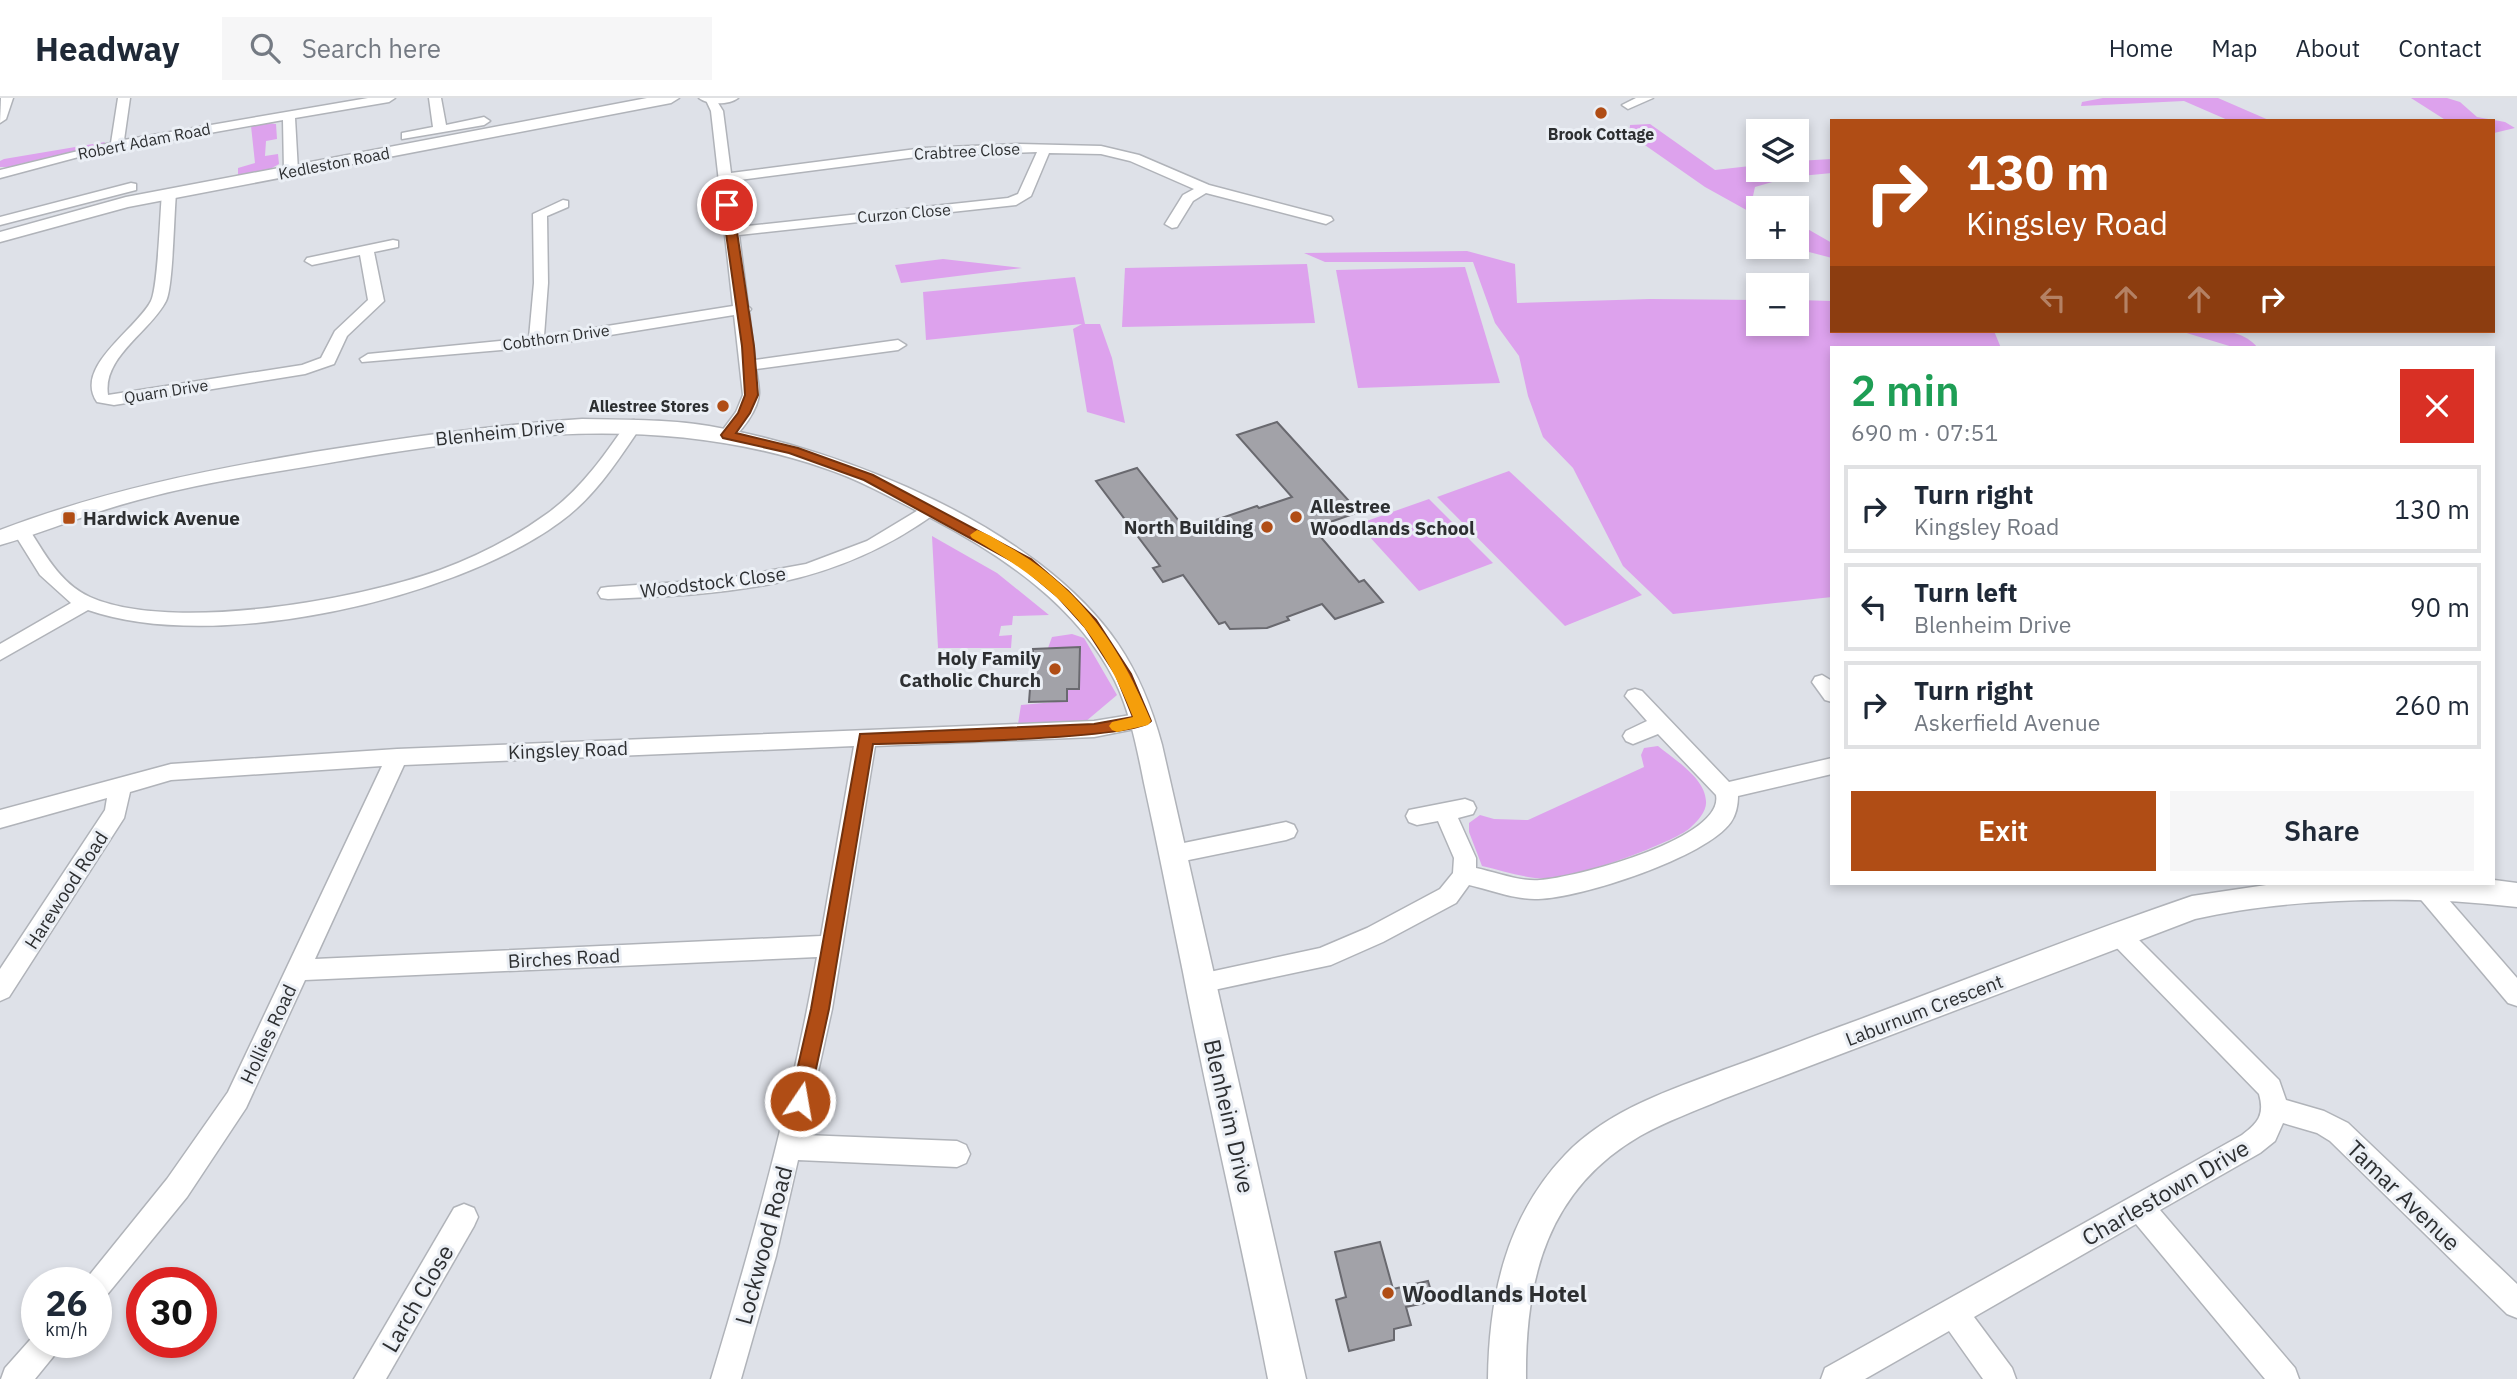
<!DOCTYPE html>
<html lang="en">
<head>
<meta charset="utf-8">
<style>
  body { margin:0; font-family:"IBM Plex Sans",sans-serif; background:#f6f6f7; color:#1f2937; height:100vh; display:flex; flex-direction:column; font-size:26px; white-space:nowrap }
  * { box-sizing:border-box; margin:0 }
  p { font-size:23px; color:#747a83 }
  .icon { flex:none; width:38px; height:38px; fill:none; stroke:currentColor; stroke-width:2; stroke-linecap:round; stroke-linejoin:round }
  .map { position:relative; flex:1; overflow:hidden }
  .drawer { position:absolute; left:1830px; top:248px; width:665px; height:539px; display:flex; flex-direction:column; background:#fff; border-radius:0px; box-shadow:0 4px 10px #0003 }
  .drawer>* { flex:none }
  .guide { position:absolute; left:1830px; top:21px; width:665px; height:214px; border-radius:0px; box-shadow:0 4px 10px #0003; background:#b04d15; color:#fff; overflow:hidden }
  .buttons { position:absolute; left:1746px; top:21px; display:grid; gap:14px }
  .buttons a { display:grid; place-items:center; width:63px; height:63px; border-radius:0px; background:#fff; box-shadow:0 4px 10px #0003; font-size:35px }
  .speed { position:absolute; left:21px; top:1169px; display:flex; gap:14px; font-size:35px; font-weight:700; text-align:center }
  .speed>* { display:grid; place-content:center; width:91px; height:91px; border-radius:50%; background:#fff; box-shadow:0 4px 10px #0003; line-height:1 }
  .speed small { font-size:18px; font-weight:400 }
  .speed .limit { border:10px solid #d22; background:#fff; color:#111 }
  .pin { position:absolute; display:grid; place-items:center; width:60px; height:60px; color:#fff; margin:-30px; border:4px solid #fff; border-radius:50%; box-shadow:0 2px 7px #0007 }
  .me { position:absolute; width:77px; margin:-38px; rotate:12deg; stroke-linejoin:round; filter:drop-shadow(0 0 5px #0008) }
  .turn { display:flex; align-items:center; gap:24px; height:147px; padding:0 21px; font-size:32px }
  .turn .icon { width:91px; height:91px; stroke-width:2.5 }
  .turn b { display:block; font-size:49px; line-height:60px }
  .lanes { display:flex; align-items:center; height:66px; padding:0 21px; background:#0003; justify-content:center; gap:35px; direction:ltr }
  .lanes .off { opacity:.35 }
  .round { display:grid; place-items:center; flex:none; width:74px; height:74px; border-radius:0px; background:#f6f6f7 }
  .overview { display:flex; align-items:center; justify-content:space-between; height:119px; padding:0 21px }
  h1 { font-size:42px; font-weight:600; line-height:52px; color:#1e9e55 }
  .button { display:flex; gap:14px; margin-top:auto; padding:14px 21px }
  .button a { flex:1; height:80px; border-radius:0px; background:#b04d15; color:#fff; font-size:28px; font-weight:600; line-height:80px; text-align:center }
  .button a+a { background:#f6f6f7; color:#1f2937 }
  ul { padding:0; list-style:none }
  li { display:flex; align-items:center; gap:21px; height:88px; margin:0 14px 10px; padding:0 7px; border:4px solid #e0e1e3; border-radius:0px }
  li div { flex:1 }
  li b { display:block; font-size:26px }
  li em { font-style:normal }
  header { display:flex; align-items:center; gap:42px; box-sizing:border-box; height:98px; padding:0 35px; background:#fff; border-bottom:2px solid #e0e1e3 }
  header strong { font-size:33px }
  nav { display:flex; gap:38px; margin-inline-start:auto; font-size:24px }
  .search { width:490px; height:63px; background:#f6f6f7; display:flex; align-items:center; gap:18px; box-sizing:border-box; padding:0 24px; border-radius:0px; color:#747a83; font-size:26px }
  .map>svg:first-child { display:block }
  .green { fill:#dda2ed }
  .building { fill:#a2a2a8; stroke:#69696f; stroke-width:2 }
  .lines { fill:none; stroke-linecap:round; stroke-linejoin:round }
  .minor-casing { stroke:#b0b3b9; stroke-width:3 }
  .tertiary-casing { stroke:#b0b3b9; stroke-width:3 }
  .minor { fill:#fff; fill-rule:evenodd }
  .tertiary { fill:#fff; fill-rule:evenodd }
  .route { fill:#b04d15; stroke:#72320e; stroke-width:2 }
  .slow { fill:#f59e0b }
  .poi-dot { fill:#b04d15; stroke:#ebeff5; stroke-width:2.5 }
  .labels { text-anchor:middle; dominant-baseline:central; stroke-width:6; stroke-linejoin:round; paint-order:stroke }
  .far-poi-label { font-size:16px; font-weight:bold; fill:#2d2f31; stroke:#ebeff5 }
  .far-street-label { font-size:16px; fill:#2d2f31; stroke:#ebeff5 }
  .street-label { font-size:19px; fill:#2d2f31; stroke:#ebeff5 }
  .poi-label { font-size:19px; font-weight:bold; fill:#2d2f31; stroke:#ebeff5; text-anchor:start }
  .near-street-label { font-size:23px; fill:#2d2f31; stroke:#ebeff5 }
  .near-poi-label { font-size:23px; font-weight:bold; fill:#2d2f31; stroke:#ebeff5; text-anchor:start }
</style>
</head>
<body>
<header>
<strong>Headway</strong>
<div class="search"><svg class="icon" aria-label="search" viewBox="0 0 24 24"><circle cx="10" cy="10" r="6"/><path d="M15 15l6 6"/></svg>Search here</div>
<nav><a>Home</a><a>Map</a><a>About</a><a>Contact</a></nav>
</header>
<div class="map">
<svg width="2517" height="1281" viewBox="0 0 2517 1281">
  <rect width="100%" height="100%" fill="#dee1e8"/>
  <g class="green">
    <path d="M2103,0H2218L2271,23H2230L2184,3L2081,8L2082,4Z"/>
    <path d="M2411,0H2447L2460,4L2477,19L2505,24L2515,30L2494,35V23H2447Z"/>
    <path d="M267,25L276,26L277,41L266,43L265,58L278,56L279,66L265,74L238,79V70L255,65L251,28Z"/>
    <path d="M1650,26L1715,72L1759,67V72H1797V63L1832,61V75L1790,79L1755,89L1753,98L1773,110H1759V119L1705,89L1629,36L1630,27Z"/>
    <path d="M105,44L104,46L20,66L16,69H0V63L4,61Z"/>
    <path d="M1797,125L1832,145V160L1809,154L1797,145Z"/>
    <path d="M1467,153L1515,166L1517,205L1650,201L1759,202V226H1797V202L1832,203V233H1994L2001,250H1832V499L1673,516L1623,468L1573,370L1543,339L1528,298L1519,258L1495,225L1473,164H1325L1304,155Z"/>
    <path d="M943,161L1022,170L901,185L895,167Z"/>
    <path d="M1307,166L1315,225L1122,229L1125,170Z"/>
    <path d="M1465,169L1500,285L1358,290L1336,172Z"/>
    <path d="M1075,179L1085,226H1100L1112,260L1125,325L1087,314L1073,231L1082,226L926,242L923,194Z"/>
    <path d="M2180,233C2208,233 2239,227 2258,250H2236Z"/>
    <path d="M1509,373L1642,497L1565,528L1437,399Z"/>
    <path d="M1429,401L1493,465L1419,493L1358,426Z"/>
    <path d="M932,438L997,475L1049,517L1013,518L1012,527L1001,528L999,538L1012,537L1011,550H938Z"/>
    <path d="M1072,536L1084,540L1117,597L1085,624L1018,626L1021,607L1066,603L1067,591L1079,590L1048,550L1052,539Z"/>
    <path d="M1658,648C1675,662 1705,680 1706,703C1707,713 1698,723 1690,730C1673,745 1580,778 1555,780C1531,783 1505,773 1482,768L1469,734V725L1480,717L1494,721L1528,722L1644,669L1641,657L1644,650Z"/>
  </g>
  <g class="building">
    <path d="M1277,324L1359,414L1313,430L1359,484L1364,482L1383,504L1335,521L1322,506L1287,519L1289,522L1267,530L1230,531L1225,524L1219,526L1183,477L1163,484L1153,470L1160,468L1096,383L1137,370L1186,432L1257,408L1259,410L1292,399L1237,337Z"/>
    <path d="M1080,549L1079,591H1067V603L1029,604L1033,551Z"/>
    <path d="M1380,1144L1393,1191L1428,1183L1434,1203L1406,1209L1411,1227L1394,1231V1242L1349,1253L1336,1202L1346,1199L1335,1154Z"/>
  </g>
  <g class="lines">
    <g class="minor-casing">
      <g id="minor">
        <path d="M1,0H13L6,21L0,25Z"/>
        <path d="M118,0H130L124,42L368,0H395L389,4L295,20L298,73L291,77L284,73L283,22L86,57L0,80V72L111,45Z"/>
        <path d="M429,0H441L446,27L484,19L490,23L484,27L402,41V35L433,29Z"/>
        <path d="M705,0H715L723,13L731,75L924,50L1019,46L1101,48L1139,57L1209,87L1331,119L1333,122L1326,126L1206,95L1193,103L1177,129L1172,130L1165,126L1183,97L1194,91L1130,63L1101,56L1049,55L1031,98L1016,107L739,137L748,208L751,211L749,214L755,262L898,242L906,247L898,252L756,271C757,279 759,287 759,295C759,309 741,338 727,342L719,337L736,314L743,297L734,217L536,249L362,264L360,261L368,256L529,240L534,185L533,116L563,102L568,103V109L547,118L548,185L544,238L733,208L711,13ZM1037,54L1018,96L1008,100L738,129L732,83L924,58Z"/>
        <path d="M1636,0H1653L1628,11L1622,7Z"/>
        <path d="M131,85L136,86V92L0,127V119Z"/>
        <path d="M169,92L176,96C174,116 173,190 166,203C150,234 102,259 108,297L302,267L321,260L335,233L368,202L360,157L312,167L305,163L307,160L393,142L398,143V149L374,154L384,203L347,238L334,266L305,276L114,307L97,304C73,269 136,232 151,203C158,189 160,116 162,96Z"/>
        <path d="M634,322L642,327C618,362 595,399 560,424C454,502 214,556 88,512L0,562V546L71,505L40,477L12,432L15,428H27C44,454 59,485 90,499C171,535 357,502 440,472C478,458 515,439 548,415C581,391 605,357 628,323Z"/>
        <path d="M930,405L939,411L936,415C832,490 732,496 608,501L601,500L598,495L601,490L608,489L723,481L806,466L867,443Z"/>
        <path d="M1822,577L1832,583V604L1825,602L1812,584L1815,579Z"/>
        <path d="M1635,591L1642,593L1729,684L1832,660V676L1738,698C1738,706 1736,717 1731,724C1707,759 1581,800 1538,801C1516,802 1491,792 1469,787L1456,805L1383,844L1331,867L1200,895L1191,892L1188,885L1191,878L1320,850L1367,830L1440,791L1453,775L1454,760L1438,723L1417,727L1409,724L1406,718L1409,712L1465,701L1473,704L1476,710L1473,716L1458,720L1476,760V770C1495,774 1520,784 1540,782C1574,780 1725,741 1716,697L1658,636L1633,646L1626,643L1623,638L1626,633L1647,623L1625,598L1628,593Z"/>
        <path d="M1143,615L1150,618L1153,623L1150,628L1094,639L875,648L832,911L804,1037L957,1043L966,1047L970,1056L966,1065L957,1069L798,1062L776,1158L741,1281H711C753,1142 792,1001 817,859L305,882L246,1010L187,1099L106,1198L96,1202V1185H83L167,1081L228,994L382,668L171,682L130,694L124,720L9,899L0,903V871L105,712L107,700L0,730V712L171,666L397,651L1094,623ZM854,648L821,838L315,861L404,667Z"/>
        <path d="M1286,724L1294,727L1297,733L1294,739L1286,742L1174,765L1166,762L1163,756L1166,750L1174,747Z"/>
        <path d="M2416,786H2435L2517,880V908L2508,905L2417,797L2413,790Z"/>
        <path d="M2120,828L2128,831L2279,982L2286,1002L2324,1013L2348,1025L2517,1186V1220L2507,1216L2330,1043L2317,1035L2283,1025L2275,1043L2260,1055L2160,1112L2295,1270L2299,1281H2265L2136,1126L1974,1219L2012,1270L2016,1281H1983L1949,1233L1865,1281H1821L1825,1270L2242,1037C2258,1025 2265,1017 2259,996L2112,845L2108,838L2112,831Z"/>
        <path d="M464,1106L474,1110L478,1119L474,1128L386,1281H354L454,1110Z"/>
        <path d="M37,1234V1244H62L57,1254L35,1281H1L5,1270Z"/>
      </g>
    </g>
    <g class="tertiary-casing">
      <g id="tertiary">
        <path d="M647,0H679L671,5L128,109L0,144V134L126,99Z"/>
        <path d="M699,0H738C729,7 708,7 699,0Z"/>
        <path d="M582,321C624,322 667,321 709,328C844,351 1038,429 1118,546C1139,577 1152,610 1162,647L1306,1281H1268C1242,1145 1209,1010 1183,874C1170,811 1158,748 1144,685C1137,650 1130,614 1115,583C1077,507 1002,457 929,419C895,402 861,382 824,370C667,316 506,335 346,362C277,374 206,383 138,402C91,414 46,434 0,447V432C103,393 206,372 314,354C403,340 492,327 582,321Z"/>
        <path d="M2494,782L2517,785V809C2420,797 2290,799 2195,821L1723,1001C1695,1013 1667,1023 1640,1038C1547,1092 1525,1181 1526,1281H1488C1489,1198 1506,1119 1565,1057C1608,1012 1670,992 1726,971C1768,956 1809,940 1850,925C1964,883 2077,837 2192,798L2273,786H2494Z"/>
      </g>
    </g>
    <use href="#minor" class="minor"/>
    <use href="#tertiary" class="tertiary"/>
  </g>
  <path class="route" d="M727,104L733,107L754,248L758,297L750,315L736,335L798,350L873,377L1031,461L1068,493L1096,522L1131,576L1151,623C1137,642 910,645 873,646L829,911L809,1003L807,1009L800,1012L793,1009L790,1003L811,911L860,636L1094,626L1133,619L1116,577L1085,529L1058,499L1021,468L864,382L789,355L723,340L721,337L738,315L745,297L742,248L722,107Z"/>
  <path class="slow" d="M977,432C989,436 1000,444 1011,450C1082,491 1120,549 1151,623L1148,627L1117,634L1112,632L1109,628L1112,624L1133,619C1097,528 1057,489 972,440L970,437Z"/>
  <g class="poi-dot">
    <circle cx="1601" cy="15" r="7"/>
    <circle cx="723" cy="308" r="7"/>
    <circle cx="1296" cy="419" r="7"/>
    <rect x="62" y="413" width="14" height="14" rx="3.5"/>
    <circle cx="1267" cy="429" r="7"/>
    <circle cx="1055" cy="571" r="7"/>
    <circle cx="1388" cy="1195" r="7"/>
  </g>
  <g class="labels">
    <g class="far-poi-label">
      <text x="1601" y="36">Brook Cottage</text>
      <text x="709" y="308" text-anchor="end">Allestree Stores</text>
    </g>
    <g class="far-street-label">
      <text transform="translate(144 43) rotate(-11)">Robert Adam Road</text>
      <text transform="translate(967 53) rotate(-3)">Crabtree Close</text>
      <text transform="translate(334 65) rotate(-11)">Kedleston Road</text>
      <text transform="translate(904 115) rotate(-5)">Curzon Close</text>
      <text transform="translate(556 239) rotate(-8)">Cobthorn Drive</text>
      <text transform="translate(166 293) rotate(-9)">Quarn Drive</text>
    </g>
    <g class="street-label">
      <text transform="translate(500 334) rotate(-6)">Blenheim Drive</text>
      <text transform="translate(713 484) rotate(-7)">Woodstock Close</text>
      <text transform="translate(568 652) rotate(-2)">Kingsley Road</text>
      <text transform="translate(66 792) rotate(-57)">Harewood Road</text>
      <text transform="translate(564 860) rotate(-3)">Birches Road</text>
      <text transform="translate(1924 912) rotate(-21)">Laburnum Crescent</text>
      <text transform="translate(268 936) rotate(-65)">Hollies Road</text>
    </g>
    <g class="poi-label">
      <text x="1310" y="408">Allestree<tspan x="1310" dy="22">Woodlands School</tspan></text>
      <text x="83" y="420">Hardwick Avenue</text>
      <text x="1253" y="429" text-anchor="end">North Building</text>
      <text x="1041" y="560" text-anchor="end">Holy Family<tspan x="1041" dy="22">Catholic Church</tspan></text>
    </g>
    <g class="near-street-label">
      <text transform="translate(1230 1018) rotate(77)">Blenheim Drive</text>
      <text transform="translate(2165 1094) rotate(-30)">Charlestown Drive</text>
      <text transform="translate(2404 1097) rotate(44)">Tamar Avenue</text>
      <text transform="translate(763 1147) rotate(-75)">Lockwood Road</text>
      <text transform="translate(417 1200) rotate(-60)">Larch Close</text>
    </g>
    <g class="near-poi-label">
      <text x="1402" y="1195">Woodlands Hotel</text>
    </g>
  </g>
</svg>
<div class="buttons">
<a><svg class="icon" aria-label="layers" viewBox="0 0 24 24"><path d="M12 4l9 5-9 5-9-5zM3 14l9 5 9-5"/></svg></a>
<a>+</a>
<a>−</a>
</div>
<div class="speed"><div>26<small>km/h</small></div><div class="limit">30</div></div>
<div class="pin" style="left:727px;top:107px;background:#d93025"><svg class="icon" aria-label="arrive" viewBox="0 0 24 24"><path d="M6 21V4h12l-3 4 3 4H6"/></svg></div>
<svg class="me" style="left:800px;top:1003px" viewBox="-20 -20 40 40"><circle r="17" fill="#b04d15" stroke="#fff" stroke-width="3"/><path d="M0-11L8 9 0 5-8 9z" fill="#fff"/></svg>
<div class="guide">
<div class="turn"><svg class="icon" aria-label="right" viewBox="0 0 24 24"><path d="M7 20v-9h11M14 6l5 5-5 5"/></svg><div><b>130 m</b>Kingsley Road</div></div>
<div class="lanes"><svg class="icon off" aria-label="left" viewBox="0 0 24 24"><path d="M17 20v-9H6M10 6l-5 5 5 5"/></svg><svg class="icon off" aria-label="ahead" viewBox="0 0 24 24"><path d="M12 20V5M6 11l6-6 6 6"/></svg><svg class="icon off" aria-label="ahead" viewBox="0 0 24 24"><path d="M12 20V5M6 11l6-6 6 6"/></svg><svg class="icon" aria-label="right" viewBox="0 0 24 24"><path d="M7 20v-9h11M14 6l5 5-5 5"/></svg></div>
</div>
<section class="drawer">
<div class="overview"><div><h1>2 min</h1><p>690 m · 07:51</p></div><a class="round" style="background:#d93025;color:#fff"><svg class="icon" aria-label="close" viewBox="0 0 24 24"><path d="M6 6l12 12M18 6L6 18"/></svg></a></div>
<ul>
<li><svg class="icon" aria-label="right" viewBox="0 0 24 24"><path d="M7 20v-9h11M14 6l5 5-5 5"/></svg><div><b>Turn right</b><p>Kingsley Road</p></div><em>130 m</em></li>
<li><svg class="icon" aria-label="left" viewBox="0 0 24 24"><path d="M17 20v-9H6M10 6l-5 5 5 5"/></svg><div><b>Turn left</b><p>Blenheim Drive</p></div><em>90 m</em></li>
<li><svg class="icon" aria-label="right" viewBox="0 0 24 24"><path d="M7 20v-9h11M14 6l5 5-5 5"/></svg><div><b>Turn right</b><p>Askerfield Avenue</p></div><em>260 m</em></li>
</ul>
<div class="button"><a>Exit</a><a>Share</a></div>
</section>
</div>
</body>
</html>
